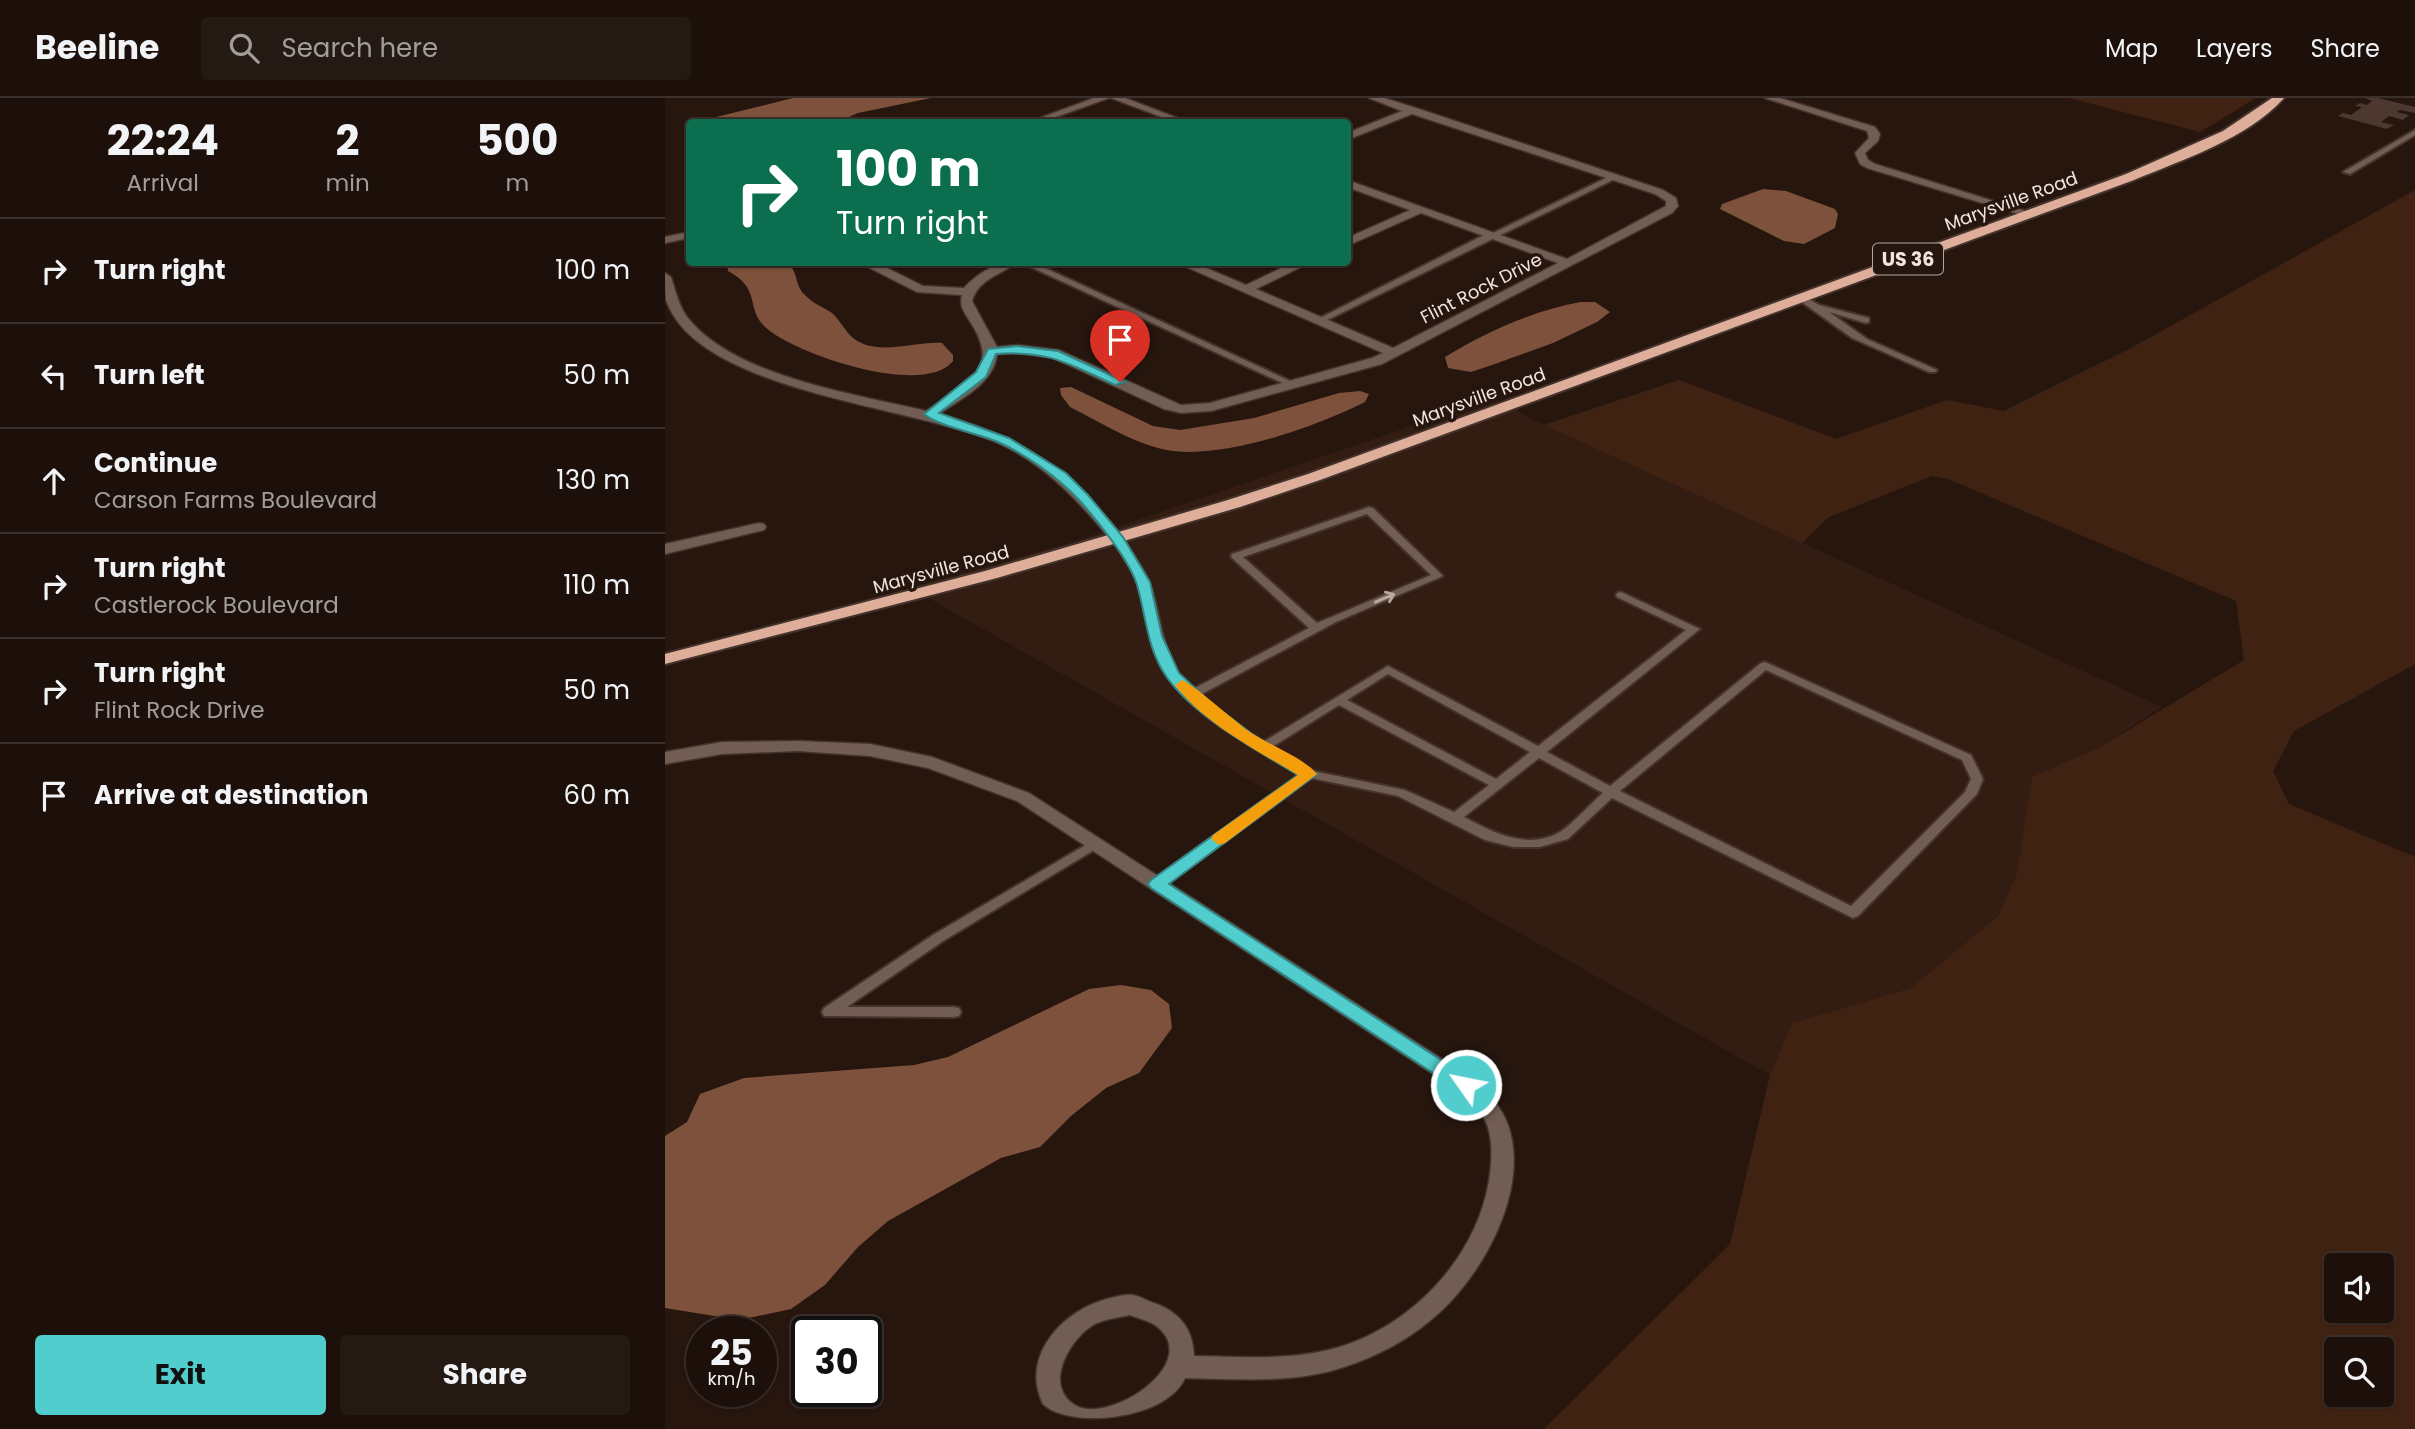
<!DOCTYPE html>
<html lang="en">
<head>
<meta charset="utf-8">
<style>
  body { margin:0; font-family:Poppins,sans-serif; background:#251913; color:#f1f3f6; height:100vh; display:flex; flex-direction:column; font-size:26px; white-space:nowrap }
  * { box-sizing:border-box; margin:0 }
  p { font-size:23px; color:#a09d9c }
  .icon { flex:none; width:38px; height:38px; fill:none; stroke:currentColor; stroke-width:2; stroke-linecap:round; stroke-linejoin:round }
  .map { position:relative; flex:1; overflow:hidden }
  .panel { display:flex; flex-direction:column; background:#1d100a; width:665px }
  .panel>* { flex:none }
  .top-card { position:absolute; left:21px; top:21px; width:665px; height:147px; border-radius:7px; box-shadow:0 2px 5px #0004,0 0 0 2px #3b302b; background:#0b6e4f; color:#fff; overflow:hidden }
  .controls { position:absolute; left:1659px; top:1155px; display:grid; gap:14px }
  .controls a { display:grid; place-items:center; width:70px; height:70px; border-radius:7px; background:#1d100a; box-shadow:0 2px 5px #0004,0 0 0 2px #3b302b; font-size:35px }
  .speed { position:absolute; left:21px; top:1218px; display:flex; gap:14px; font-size:35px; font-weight:700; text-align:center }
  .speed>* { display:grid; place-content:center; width:91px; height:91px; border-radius:50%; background:#1d100a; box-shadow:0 2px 5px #0004,0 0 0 2px #3b302b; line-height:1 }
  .speed small { font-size:18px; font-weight:400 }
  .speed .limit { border:4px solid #111; border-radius:10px; background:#fff; color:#111 }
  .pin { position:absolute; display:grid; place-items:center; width:60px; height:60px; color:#fff; margin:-72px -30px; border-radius:50% 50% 50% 0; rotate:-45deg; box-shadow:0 0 7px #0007 }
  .pin .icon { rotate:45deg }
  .me { position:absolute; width:77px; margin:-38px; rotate:303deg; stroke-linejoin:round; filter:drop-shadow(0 0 5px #0008) }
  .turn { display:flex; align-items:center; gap:24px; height:147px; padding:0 35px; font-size:32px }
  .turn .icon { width:91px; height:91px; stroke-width:2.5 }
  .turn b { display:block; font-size:49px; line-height:60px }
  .eta { display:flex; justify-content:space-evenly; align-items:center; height:119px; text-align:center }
  .eta b { font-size:42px; font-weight:700; line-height:49px }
  .cta { display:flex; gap:14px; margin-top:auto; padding:14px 35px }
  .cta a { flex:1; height:80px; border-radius:7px; background:#52cdcd; color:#111; font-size:28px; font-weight:700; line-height:80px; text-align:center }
  .cta a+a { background:#251913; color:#f1f3f6 }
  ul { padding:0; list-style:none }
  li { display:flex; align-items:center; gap:21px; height:105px; padding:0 35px; border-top:2px solid #3b302b }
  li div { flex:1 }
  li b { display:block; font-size:26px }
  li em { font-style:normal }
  header { display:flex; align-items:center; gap:42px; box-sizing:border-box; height:98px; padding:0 35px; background:#1d100a; border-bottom:2px solid #3b302b }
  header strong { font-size:33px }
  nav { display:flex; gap:38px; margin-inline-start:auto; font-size:24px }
  .search { width:490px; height:63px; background:#251913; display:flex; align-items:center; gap:18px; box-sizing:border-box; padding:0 24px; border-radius:7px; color:#a09d9c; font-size:26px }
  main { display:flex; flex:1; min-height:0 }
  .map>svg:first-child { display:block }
  .built { fill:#331c11 }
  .green { fill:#402213; fill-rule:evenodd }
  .water { fill:#7d513c }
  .building { fill:#4c3830 }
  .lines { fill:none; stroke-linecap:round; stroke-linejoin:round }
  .service-casing { stroke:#43332b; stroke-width:4 }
  .minor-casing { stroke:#43332b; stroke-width:3 }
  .trunk-casing { stroke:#43332b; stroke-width:4 }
  .service { fill:#725d54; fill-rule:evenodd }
  .minor { fill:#725d54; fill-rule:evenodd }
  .trunk { fill:#deae9a; fill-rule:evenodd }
  .oneway { stroke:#b8a8a1 }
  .route { fill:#52cdcd; stroke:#358585; stroke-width:2 }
  .slow { fill:#f59e0b }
  .labels { text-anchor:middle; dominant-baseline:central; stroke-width:7; stroke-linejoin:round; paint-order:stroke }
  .far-street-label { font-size:18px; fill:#f2e5e0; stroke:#27160e }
  .shield { fill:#27160e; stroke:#b5a7a1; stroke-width:2 }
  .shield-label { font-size:19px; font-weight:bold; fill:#f2e5e0 }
</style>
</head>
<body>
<header>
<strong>Beeline</strong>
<div class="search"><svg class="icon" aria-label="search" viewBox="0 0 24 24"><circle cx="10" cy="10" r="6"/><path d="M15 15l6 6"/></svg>Search here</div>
<nav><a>Map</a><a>Layers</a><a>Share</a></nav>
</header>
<main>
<section class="panel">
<div class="eta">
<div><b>22:24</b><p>Arrival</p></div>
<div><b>2</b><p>min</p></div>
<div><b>500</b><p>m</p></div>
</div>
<ul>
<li><svg class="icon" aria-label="right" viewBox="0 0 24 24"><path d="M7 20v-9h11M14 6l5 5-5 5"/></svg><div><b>Turn right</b></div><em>100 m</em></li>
<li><svg class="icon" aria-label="left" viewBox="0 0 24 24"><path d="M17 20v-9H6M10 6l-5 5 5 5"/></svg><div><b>Turn left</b></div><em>50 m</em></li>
<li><svg class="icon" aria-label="ahead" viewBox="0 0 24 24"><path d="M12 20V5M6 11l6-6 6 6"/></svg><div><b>Continue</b><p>Carson Farms Boulevard</p></div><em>130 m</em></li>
<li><svg class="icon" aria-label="right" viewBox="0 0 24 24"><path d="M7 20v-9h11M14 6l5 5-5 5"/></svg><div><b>Turn right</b><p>Castlerock Boulevard</p></div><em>110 m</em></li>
<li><svg class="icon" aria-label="right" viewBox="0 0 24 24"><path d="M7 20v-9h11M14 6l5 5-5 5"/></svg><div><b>Turn right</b><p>Flint Rock Drive</p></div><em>50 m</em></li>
<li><svg class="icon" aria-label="arrive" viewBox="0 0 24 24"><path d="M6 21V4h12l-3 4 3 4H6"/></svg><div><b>Arrive at destination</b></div><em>60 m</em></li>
</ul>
<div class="cta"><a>Exit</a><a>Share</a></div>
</section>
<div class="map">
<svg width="1750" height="1331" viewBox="0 0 1750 1331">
  <rect width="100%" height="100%" fill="#27160e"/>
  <path class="built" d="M828,300L879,327L1497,609L1435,649L1368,679L1352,775L1333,818L1246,890L1127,925L1105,977L244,489L405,445Z"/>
  <g class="green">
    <path d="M1404,0H1591L1535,34Z"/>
    <path d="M1750,92V566L1629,633L1608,673L1624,706L1750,759V1331H879L1065,1146L1105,977L1127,925L1246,890L1333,818L1352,775L1367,679L1435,649L1579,562L1571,503L1283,381L1267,378L1164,419L1137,445L879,327L1014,282L1171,341L1282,302L1339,313L1466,250ZM1671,1167H1717V1213H1671ZM1671,1251H1717V1297H1671Z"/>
  </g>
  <g class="water">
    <path d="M128,0H266L193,15L172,24H31Z"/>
    <path d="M1098,91L1121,93L1170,111L1173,116L1170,130L1139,146L1119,143L1055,111L1057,106Z"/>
    <path d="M62,165H123C133,174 130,188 140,197C147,205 158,209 167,215C175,222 180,233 188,240C212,259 250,243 277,245L288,257V263C259,300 129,256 100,229C80,210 97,191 63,173Z"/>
    <path d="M916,204H930L945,214L932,224L888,245L830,266L806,274L783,270L780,259C820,234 870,212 916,204Z"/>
    <path d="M406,289L488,328L515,332L589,320L674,295L695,293L704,296L700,304C650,329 549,366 493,350C463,342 433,323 405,309L396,297L395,290Z"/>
    <path d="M456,887L486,892L504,906L507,930L474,975L441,990L406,1018L375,1049L336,1060L223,1123L193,1149L160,1187L126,1211L74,1222L0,1210V1038L22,1024L35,996L79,980L249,967L283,959L424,891Z"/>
  </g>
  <path class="building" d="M1700,0H1713L1750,9V15L1735,12L1732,14L1744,17L1738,22L1724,18L1716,24L1729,27L1722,31L1673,18L1678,15L1686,17L1697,9L1690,8L1695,5L1702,7L1707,3Z"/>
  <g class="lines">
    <g class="service-casing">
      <g id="service">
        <path d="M1750,32V37L1685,76L1678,74Z"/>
        <path d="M947,77L954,79L656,225L649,223L823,135H828Z"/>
        <path d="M355,164H367L634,287L632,289H626Z"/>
        <path d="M1137,197L1154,207L1204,220V224L1201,225L1164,214L1202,241L1272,272L1270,274H1264L1187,240L1134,202L1133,200Z"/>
        <path d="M704,409L708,410L778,478L671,524L533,598L554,615L598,644L723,568L873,648L1021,532L952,499L951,497L952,495L956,494L1035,531L882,654L945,688L1096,565L1100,564L1306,657L1318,681L1312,696L1193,818L1188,820L947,700L903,741L875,749H848L820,742L733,698L646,680L497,789H487L485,786L487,783L635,676C589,649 516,614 494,562C485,540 483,517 476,494C471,475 458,459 448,442L449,440H457C467,455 478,470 485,487C498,523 496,563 526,592L644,530L567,460L566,458L567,456ZM702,416L766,477L652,525L578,459ZM1101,572L1297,662L1306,681L1300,694L1186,808L955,693ZM723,576L865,654L831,681L682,602ZM674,607L824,687L789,714L740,692L648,673L607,649ZM874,660L938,695C926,705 905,729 893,735C861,752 827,734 799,719Z"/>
        <path d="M429,742L435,746L434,749L278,843L182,909H289L294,910L296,914L294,918L289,919L159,918L157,914L159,910L268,837Z"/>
      </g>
    </g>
    <g class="minor-casing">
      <g id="minor">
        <path d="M429,0H444L377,24H364Z"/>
        <path d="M446,0H460L523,24H510Z"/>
        <path d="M704,0H719L751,10L998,92L1011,100L1013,108L1007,115L717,266L546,313L516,315L499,311L386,259L352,255L332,256C330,285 294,302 274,316C360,340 402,370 458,439L460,442L458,445H448C416,405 380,366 333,345C251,308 33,295 1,202C0,194 0,184 0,175L6,179C10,192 14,208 22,219C69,279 190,296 261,313C300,287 339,273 304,222C299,214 294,207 297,197L252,194L193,164H210L258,188L299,190C314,174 331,164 353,164C336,177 314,180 307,203L332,249L352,247L394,252L516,307L545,305L707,260L718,255L510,164H527L581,187L629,164H646L591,191L728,250L893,165L756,115L682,148V140L745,112L682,89V82L902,161L1001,108V103L990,96L747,16L682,42V35L737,13Z"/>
        <path d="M1100,0H1115L1210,29L1215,36L1213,43L1200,55L1203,62L1210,66L1370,116L1360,118L1202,70L1195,66L1190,55L1204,40L1202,33Z"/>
        <path d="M24,134V140L0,145V139Z"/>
        <path d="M94,425L99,426L101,429L99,432L0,456V446Z"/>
        <path d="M133,643L205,646L267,659L364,695L808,981C823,995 836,1008 843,1027C866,1092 816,1181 767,1221C741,1243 712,1258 679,1269C628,1286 573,1281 520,1280C501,1323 403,1331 378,1306C354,1257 400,1210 446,1200C452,1199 460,1196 467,1197C475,1198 484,1204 492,1206C516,1216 528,1232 529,1258C579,1259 631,1263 678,1248C750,1224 811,1159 824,1083C827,1063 829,1039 819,1020C813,1010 802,1001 794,993L352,703L263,670L205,658L133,653L57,656L0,666V654L57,644ZM465,1217C473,1220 484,1223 490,1227C542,1264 441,1330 408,1306C380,1286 403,1245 425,1229C436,1221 452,1220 465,1217Z"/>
      </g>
    </g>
    <g class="trunk-casing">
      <path id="trunk" d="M1607,0H1619C1582,41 1519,61 1469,82L655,382L575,409L332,480L0,566V556L320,473L563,402L643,376L1461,76L1558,33Z"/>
    </g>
    <use href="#service" class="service"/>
    <use href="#minor" class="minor"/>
    <use href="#trunk" class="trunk"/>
  </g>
  <defs><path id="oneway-shaft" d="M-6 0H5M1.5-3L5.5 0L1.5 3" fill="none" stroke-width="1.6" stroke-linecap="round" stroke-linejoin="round" transform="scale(1.75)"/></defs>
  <use class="oneway" href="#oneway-shaft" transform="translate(720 500) rotate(-23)"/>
  <path class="route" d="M352,248L393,253L461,284L450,287C405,266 383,252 331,256L321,279L274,315L344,340L401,375L423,397L458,439L485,484L497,538L514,575L546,605L587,636L652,676L504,786L807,982L810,987L807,992L801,994L794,992L486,790L483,786L486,782L633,677C593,653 526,616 501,578C482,551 481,517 472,487C465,463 432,422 415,403C394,380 362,357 333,344C312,335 275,329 259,316L311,274L323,251Z"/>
  <path class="slow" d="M517,582C525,584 571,624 582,632C601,646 638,659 652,676L560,745L554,747L546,741L548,737L633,677C590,651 540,626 510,587Z"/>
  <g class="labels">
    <g class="far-street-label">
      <text transform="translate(1346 103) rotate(-20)">Marysville Road</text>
      <text transform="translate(816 190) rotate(-27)">Flint Rock Drive</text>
      <text transform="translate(814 299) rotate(-20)">Marysville Road</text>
      <text transform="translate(276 471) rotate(-15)">Marysville Road</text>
    </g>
    <rect class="shield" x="1208" y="145.5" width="70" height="31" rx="5"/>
    <g class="shield-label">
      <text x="1243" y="161">US 36</text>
    </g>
  </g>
</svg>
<div class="controls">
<a><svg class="icon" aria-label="sound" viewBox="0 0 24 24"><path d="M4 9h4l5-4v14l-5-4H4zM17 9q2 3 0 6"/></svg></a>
<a><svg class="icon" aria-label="search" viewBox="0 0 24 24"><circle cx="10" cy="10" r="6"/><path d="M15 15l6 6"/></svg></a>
</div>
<div class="speed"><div>25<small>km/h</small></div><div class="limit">30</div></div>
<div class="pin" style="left:455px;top:284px;background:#d93025"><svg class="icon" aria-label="arrive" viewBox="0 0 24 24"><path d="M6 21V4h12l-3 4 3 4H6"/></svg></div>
<svg class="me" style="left:801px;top:987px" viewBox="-20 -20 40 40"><circle r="17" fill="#52cdcd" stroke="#fff" stroke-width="3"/><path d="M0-11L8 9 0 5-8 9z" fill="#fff"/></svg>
<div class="top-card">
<div class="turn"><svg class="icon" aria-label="right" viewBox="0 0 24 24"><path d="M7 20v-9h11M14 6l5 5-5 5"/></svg><div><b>100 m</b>Turn right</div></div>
</div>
</div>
</main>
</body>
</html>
